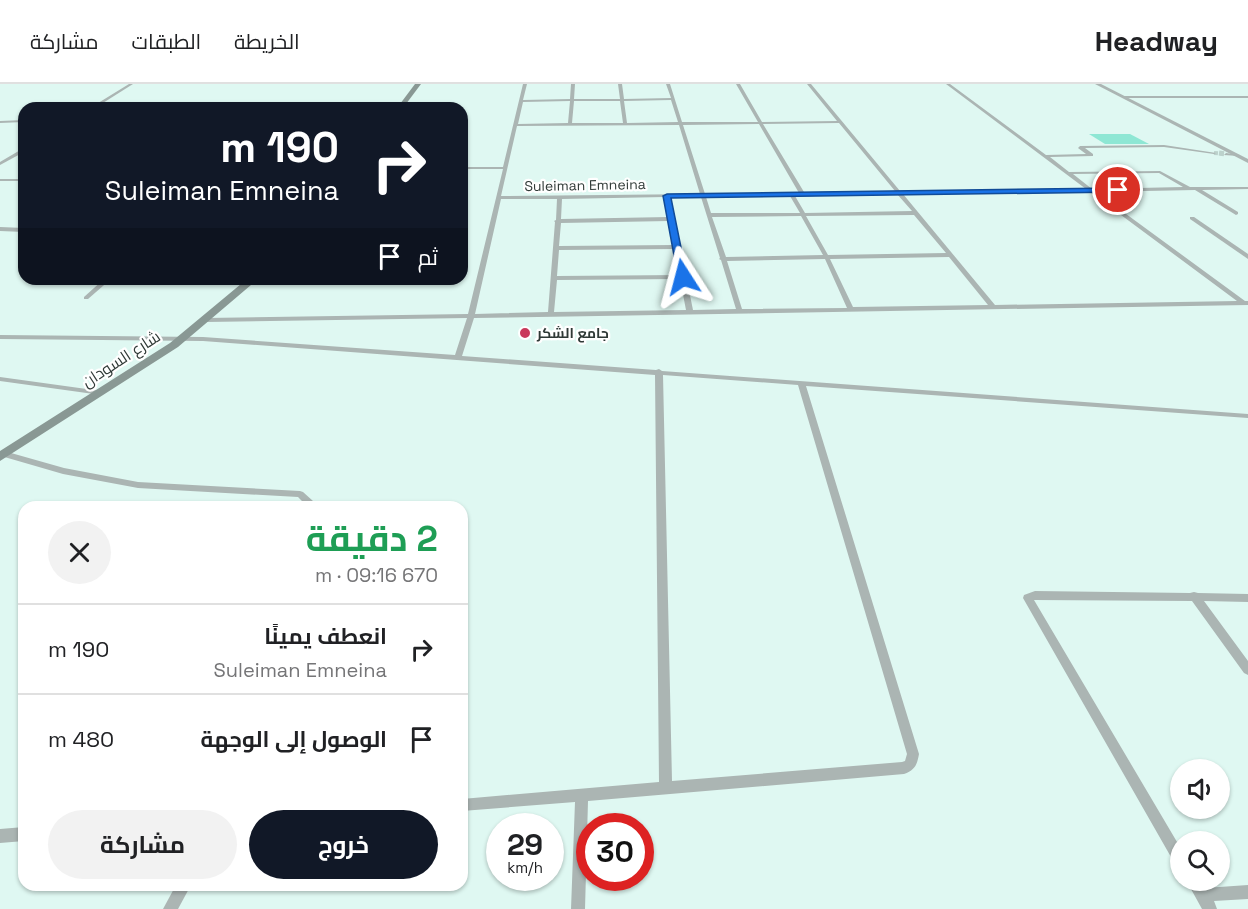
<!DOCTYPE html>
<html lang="ar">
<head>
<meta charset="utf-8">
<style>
  body { margin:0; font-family:"Space Grotesk",Cairo,sans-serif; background:#f2f2f2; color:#202124; direction:rtl; height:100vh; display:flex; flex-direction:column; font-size:22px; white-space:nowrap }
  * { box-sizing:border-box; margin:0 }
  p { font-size:20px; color:#757577 }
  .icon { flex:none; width:33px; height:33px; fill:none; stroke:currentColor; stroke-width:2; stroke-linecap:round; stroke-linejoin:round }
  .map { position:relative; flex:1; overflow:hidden; direction:ltr }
  .side { position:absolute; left:18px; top:417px; width:450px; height:390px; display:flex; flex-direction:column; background:#fff; border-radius:18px; box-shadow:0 2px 4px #0004; direction:rtl }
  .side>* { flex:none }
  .hud { position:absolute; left:18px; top:18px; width:450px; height:183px; border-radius:18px; box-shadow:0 2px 4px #0004; direction:rtl; background:#111827; color:#fff; overflow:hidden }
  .buttons { position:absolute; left:1170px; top:675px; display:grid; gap:12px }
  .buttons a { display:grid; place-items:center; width:60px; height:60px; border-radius:50%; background:#fff; box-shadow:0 2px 4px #0004; font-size:30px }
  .speed { position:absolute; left:486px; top:729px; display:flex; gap:12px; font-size:30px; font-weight:700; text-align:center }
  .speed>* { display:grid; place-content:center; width:78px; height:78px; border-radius:50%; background:#fff; box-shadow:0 2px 4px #0004; line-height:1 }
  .speed small { font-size:15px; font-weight:400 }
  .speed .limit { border:9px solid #d22; background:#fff; color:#111 }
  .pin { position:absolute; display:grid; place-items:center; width:51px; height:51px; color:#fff; margin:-26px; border:3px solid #fff; border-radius:50%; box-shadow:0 2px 6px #0007 }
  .me { position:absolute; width:66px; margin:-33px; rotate:351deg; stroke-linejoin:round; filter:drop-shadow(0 0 4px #0008) }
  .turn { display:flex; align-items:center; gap:21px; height:126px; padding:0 30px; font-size:27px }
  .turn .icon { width:78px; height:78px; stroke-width:2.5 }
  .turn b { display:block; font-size:42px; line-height:51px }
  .then { display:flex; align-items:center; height:57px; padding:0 30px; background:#0003; gap:12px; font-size:22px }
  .round { display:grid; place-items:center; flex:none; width:63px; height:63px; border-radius:32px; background:#f2f2f2 }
  .head { display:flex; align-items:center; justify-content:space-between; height:102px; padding:0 30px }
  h1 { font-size:36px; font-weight:700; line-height:45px; color:#1e9e55 }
  .button { display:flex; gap:12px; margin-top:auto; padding:12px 30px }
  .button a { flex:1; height:69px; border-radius:36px; background:#111827; color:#fff; font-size:24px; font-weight:700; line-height:69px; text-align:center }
  .button a+a { background:#f2f2f2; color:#202124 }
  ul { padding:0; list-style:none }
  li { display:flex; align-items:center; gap:18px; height:90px; padding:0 30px; border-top:2px solid #e0e0e0 }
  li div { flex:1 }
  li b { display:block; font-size:22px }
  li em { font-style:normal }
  header { display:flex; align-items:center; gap:36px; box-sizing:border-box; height:84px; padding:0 30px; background:#fff; border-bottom:2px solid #e0e0e0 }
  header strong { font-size:28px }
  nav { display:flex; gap:33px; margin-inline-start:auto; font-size:21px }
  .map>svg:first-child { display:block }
  .green { fill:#8ee7d4 }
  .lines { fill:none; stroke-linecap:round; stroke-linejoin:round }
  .minor-tunnel-far1 { stroke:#bcd2cc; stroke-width:4; stroke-dasharray:4 2; stroke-linecap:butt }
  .minor-tunnel { stroke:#bcd2cc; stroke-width:5; stroke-dasharray:5 2; stroke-linecap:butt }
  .minor { fill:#abb5b3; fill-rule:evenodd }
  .tertiary { fill:#abb5b3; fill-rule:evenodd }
  .secondary { fill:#899894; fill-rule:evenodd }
  .route { fill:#1a73e8; stroke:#114b97; stroke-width:1.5 }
  .poi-dot { fill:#c9395b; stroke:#fff; stroke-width:2 }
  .labels { text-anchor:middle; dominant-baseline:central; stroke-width:4.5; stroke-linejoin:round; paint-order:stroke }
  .far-street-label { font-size:14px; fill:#2f3936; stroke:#fff }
  .far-poi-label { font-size:14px; font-weight:bold; fill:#2f3936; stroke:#fff; text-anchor:start }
  .street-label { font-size:16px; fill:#2f3936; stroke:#fff }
</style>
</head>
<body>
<header>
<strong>Headway</strong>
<nav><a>الخريطة</a><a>الطبقات</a><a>مشاركة</a></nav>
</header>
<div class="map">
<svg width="1248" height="825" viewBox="0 0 1248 825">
  <rect width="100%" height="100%" fill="#dff8f2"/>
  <path class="green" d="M1089,50H1130L1149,60H1105Z"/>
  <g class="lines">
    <path class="minor-tunnel-far1" d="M1214,69L1226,70"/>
    <path class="minor-tunnel" d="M1219,69L1226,70"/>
    <g class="minor">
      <path d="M129,0H133L95,24H90Z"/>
      <path d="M523,0H527L523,16L570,15L571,0H575L574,15H620L618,0H622L624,15L671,14L666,0H670L682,38H758L736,0H740L762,38L837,37L807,0H811L900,107L1086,105L946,0H950L1046,71L1086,70L1078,64L1080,62L1164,61L1216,69L1214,70L1164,63L1085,64L1093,70V72L1050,73L1069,88L1160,87L1190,103H1248V105L1202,106L1238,128V130L1236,131L1195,106L1096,108L1245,217H1248V221L474,234L462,272L656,286L659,285L662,287L1248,330V334L806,302L919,670C917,681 915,686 904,690L588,717L585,825H571L575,718L462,727V715L659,698L655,291L203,257L0,255V251L203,253L455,271L467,234L206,238L203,236L206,234L468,230L503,85H462V83H503ZM671,16L678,38L627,39L624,17ZM570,17L568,39L518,40L523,18ZM574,17H620L623,39H572ZM839,39L895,107L804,108L763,40ZM759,40L799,109L705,110L683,41ZM679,41L700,110L501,112L517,42ZM1159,89L1183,103L1092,105L1073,90ZM1090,108L1237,217L995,221L903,110ZM897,110L912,127L805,129L795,112ZM790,112L800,129H711L706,113ZM665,113L669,133L561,135L562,115ZM670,113H701L720,174L719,175L721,176L736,225L693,226ZM501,115H557L556,136L554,137L555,138L548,228L475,230ZM914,131L946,169L828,171L806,132ZM801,132L823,171L726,173L712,133ZM669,137L674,161L559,162L561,139ZM675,165L680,191L557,192L559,166ZM949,173L988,221L853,223L830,175ZM825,175L847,224L742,225L727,177ZM680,195L686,226L554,228L557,196ZM663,291L798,301L907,670L905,677L902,678L672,697Z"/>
      <path d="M1123,12H1248V14H1122Z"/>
      <path d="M24,36V38L0,39V37Z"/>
      <path d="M22,65H24V68L0,81V78Z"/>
      <path d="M1226,69L1240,71L1238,72L1224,71Z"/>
      <rect x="0" y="95" width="24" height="2"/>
      <path d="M1190,133H1194L1248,170V175L1190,135Z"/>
      <path d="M0,143L24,144V148L0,147Z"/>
      <path d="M104,195H111L88,215H84V213Z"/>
      <path d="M0,293L101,307L105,309L101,311L0,297Z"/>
      <path d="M4,367L64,384L138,398L300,407L303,408L313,417L310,423H300L303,418L298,413L138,404L63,390L1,372L0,370Z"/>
      <path d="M1035,507L1190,509L1194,508L1198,509L1248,510V518L1204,517L1248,577V591L1244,589L1192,517L1034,516L1180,763V782L1175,780L1023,514L1024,511Z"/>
      <path d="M24,743V757L0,759V745Z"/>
      <path d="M1186,796H1201L1205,804L1248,801V815L1214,817L1217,825H1202Z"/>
      <path d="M176,801H191L178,825H163Z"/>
    </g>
    <path class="tertiary" d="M1095,0H1101L1248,75V79Z"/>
    <g class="secondary">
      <path d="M415,0H421L403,24H397Z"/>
      <path d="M247,195H258L178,263L0,377V367L170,259Z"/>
    </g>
  </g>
  <path class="route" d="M1118,104L1120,108L671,114L687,193L683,196L678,193L663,112L667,110Z"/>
  <circle class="poi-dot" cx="525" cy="249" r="6"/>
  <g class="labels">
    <g class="far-street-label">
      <text transform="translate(585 101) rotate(-1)">Suleiman Emneina</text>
    </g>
    <g class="far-poi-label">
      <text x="537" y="249">جامع الشكر</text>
    </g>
    <g class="street-label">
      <text transform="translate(121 275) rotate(-33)">شارع السودان</text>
    </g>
  </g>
</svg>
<div class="buttons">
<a><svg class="icon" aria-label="sound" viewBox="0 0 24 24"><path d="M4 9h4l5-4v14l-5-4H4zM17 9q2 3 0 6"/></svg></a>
<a><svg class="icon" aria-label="search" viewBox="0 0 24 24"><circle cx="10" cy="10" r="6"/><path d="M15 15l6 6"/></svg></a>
</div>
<div class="speed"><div>29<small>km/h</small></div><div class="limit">30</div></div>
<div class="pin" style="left:1118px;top:106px;background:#d93025"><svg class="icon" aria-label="arrive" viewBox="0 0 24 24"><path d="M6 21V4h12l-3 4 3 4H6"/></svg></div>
<svg class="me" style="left:683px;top:193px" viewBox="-20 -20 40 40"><path d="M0-17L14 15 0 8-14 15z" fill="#1a73e8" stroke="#fff" stroke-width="4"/></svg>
<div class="hud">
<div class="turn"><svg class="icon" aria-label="right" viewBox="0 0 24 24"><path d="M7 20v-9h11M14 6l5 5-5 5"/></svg><div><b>190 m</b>Suleiman Emneina</div></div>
<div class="then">ثم<svg class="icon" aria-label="arrive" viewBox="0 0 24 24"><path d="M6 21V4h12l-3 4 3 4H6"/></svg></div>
</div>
<section class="side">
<div class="head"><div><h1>2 دقيقة</h1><p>670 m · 09:16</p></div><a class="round"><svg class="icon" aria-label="close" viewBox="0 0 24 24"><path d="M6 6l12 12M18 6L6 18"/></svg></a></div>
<ul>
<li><svg class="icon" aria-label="right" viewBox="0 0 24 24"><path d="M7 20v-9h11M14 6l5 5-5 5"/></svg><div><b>انعطف يمينًا</b><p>Suleiman Emneina</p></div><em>190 m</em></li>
<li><svg class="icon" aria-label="arrive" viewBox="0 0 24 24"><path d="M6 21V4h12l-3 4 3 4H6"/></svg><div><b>الوصول إلى الوجهة</b></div><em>480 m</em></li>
</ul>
<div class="button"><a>خروج</a><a>مشاركة</a></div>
</section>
</div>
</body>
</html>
